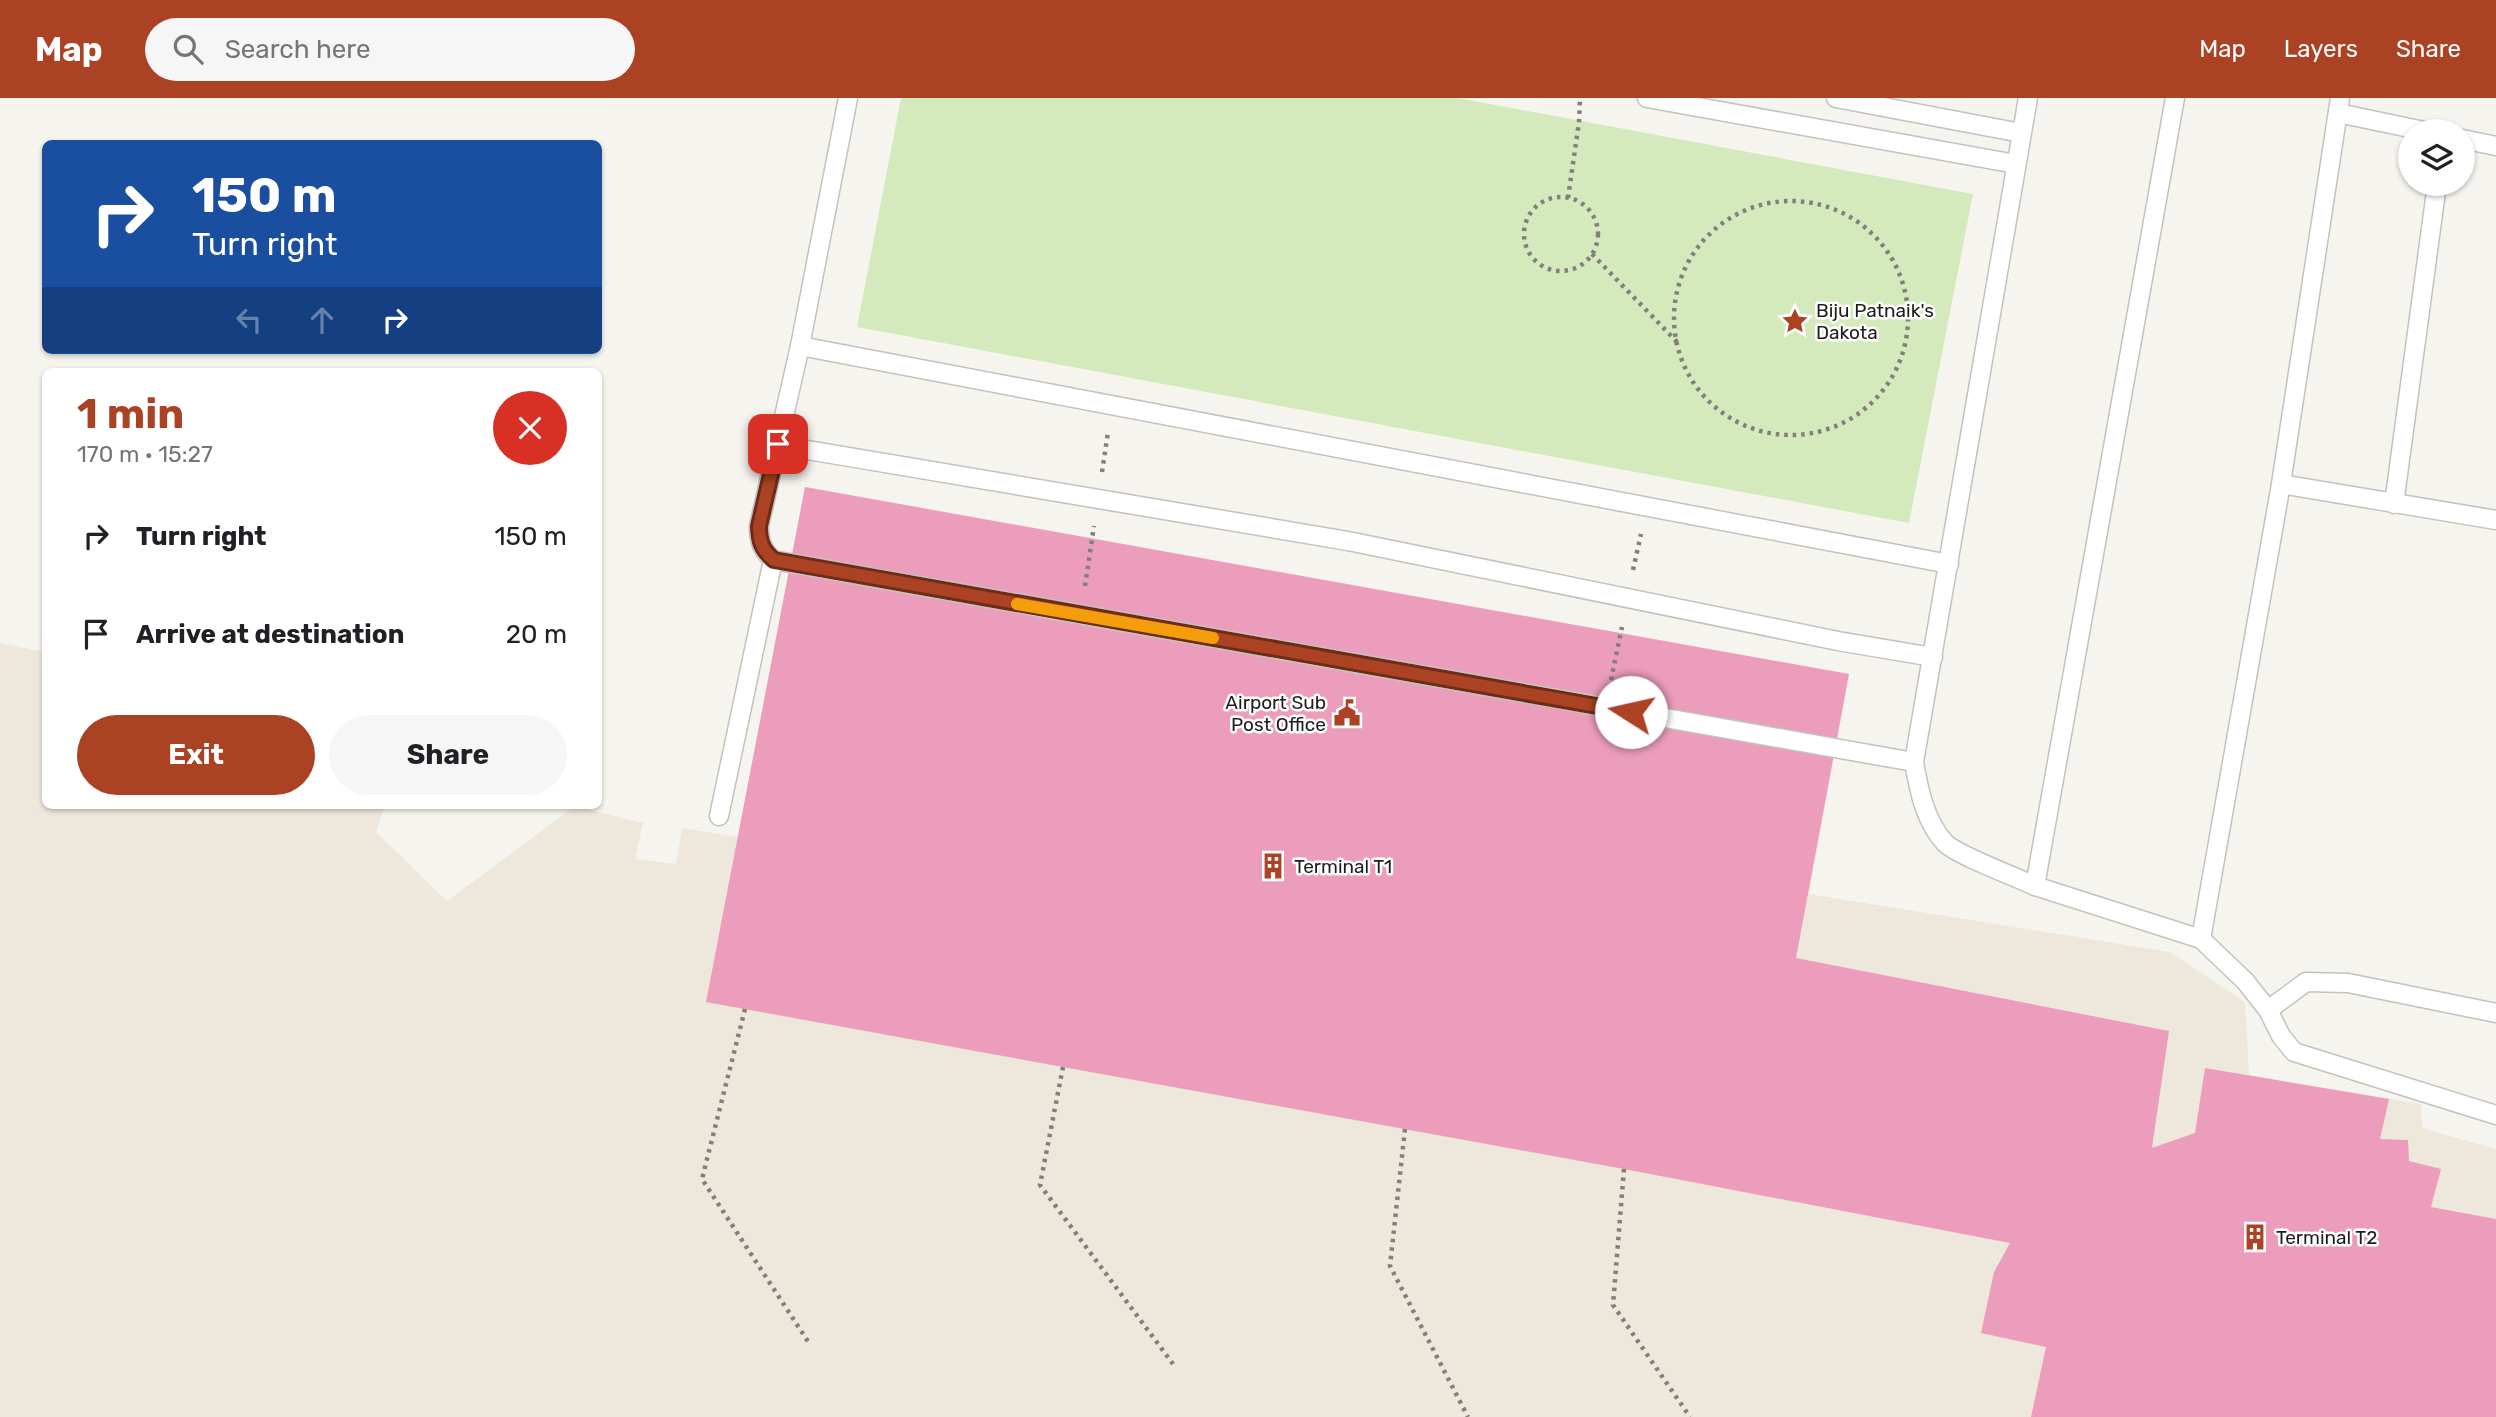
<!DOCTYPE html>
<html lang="en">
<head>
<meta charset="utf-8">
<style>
  body { margin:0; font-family:Rubik,sans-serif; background:#f6f6f6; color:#202124; height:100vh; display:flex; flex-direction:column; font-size:26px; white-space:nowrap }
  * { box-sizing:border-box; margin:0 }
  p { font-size:23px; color:#757577 }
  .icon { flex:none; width:38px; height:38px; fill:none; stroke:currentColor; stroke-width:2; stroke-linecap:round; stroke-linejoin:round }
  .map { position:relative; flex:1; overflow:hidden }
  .side { position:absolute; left:42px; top:270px; width:560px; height:441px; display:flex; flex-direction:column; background:#fff; border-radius:10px; box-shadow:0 2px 5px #0004 }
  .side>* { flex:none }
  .hud { position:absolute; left:42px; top:42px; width:560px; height:214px; border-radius:10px; box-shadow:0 2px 5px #0004; background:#1a4fa0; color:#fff; overflow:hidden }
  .controls { position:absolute; left:2398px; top:21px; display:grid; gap:14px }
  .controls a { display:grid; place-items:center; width:77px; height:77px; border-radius:50%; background:#fff; box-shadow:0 2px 5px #0004; font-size:35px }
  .pin { position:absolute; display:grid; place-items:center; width:60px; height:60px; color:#fff; margin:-30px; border-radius:14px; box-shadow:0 4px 10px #0006 }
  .me { position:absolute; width:77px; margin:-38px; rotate:280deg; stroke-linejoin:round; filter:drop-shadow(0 0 5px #0008) }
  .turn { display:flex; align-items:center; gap:24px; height:147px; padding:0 35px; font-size:32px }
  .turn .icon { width:91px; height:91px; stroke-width:2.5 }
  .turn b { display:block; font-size:49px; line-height:60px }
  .lanes { display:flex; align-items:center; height:66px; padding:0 35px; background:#0003; justify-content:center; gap:35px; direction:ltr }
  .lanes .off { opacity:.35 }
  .round { display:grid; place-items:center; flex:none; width:74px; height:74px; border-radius:37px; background:#f6f6f6 }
  .head { display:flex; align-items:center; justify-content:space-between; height:119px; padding:0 35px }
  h1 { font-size:42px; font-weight:700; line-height:52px; color:#aa4223 }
  .primary-button { display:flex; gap:14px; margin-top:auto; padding:14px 35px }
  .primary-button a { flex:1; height:80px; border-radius:42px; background:#aa4223; color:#fff; font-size:28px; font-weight:700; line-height:80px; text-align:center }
  .primary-button a+a { background:#f6f6f6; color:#202124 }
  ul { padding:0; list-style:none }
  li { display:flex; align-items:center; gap:21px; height:98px; padding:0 35px }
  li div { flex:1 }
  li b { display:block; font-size:26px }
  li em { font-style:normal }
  header { display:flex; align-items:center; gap:42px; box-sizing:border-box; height:98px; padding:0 35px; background:#aa4223; color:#fff }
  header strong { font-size:33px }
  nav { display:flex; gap:38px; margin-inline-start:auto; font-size:24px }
  .search { width:490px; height:63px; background:#f6f6f6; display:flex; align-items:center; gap:18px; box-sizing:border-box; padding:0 24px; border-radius:38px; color:#757577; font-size:26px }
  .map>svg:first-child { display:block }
  .built { fill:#ede8db }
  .green { fill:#d4eabc }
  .building { fill:#ec9dbb }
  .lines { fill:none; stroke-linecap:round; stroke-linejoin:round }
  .lane-casing { stroke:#c4c2bd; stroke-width:21 }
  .path { stroke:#82807c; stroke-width:4.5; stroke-dasharray:3.5 5; stroke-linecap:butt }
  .lane { stroke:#fff; stroke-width:18 }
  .route-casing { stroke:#6e2b17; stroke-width:18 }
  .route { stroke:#aa4223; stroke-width:12 }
  .slow { stroke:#f59e0b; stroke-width:12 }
  .labels { text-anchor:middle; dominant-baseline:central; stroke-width:5; stroke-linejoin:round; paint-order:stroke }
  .poi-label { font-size:19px; fill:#1e1d1b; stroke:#fff; text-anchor:start }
</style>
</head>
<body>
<header>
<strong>Map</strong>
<div class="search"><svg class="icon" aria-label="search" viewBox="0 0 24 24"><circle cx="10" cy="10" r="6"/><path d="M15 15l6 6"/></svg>Search here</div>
<nav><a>Map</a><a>Layers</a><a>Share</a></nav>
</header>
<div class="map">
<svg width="2496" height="1319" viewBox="0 0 2496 1319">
  <rect width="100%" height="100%" fill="#f6f4ee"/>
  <path class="built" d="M805,389L1849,576L1809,796L2170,854L2245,904L2249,977L2421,1006L2422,1030L2496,1051V1319H0V545L45,554L46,707H385L376,734L447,803L575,708L643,725L635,761L676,766L682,730L738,739Z"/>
  <path class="green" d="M901,0H1458L1973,96L1909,425L857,229Z"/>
  <path class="building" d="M805,389L1849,576L1796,860L2169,933L2152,1050L2195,1035L2205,970L2389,1001L2380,1041L2408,1042L2409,1063L2441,1071L2431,1109L2496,1121V1319H2031L2046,1249L1981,1235L1994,1174L2010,1145L1624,1071L706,904Z"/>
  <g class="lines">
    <g class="lane-casing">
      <g id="lane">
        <path d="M848,0L800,248L759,428C759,443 762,452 773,462L1914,664"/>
        <path d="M1647,0L2016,66"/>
        <path d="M1836,0L2021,35"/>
        <path d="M2028,0L1914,664C1919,693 1925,723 1945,745C1957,757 2016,779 2035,788"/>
        <path d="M2175,0L2035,788L2201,841L2245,883L2268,912L2281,938L2294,954L2496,1017"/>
        <path d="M2338,15L2424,33"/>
        <path d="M2462,41L2496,48"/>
        <path d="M800,248L1949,466"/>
        <path d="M778,347L1348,443L1838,543L1933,559"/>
        <path d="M2281,386L2496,422"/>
        <path d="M2394,406L2437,86"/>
        <path d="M719,718L773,462"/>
        <path d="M2201,841L2281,386L2340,0"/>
        <path d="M2268,912L2306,884L2348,885L2496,915"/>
      </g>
    </g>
    <g class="path">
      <circle cx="1561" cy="136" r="37"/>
      <path d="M1568,100L1579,24L1580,0"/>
      <circle cx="1791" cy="220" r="117"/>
      <path d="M1592,156L1677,244"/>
      <path d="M1102,374L1108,334"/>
      <path d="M1633,472L1641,436"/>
      <path d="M1085,488L1094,428"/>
      <path d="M1611,582L1622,529"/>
      <path d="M745,911L702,1081L809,1245"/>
      <path d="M1063,969L1040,1087L1173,1266"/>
      <path d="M1405,1031L1390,1168L1468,1319"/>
      <path d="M1624,1071L1613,1207L1690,1319"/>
    </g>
    <use href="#lane" class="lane"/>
  </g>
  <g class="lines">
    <g class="route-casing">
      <path id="route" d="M778,346L759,428C759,443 762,452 774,462L1631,614"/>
    </g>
    <use href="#route" class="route"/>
    <path class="slow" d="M1017,506L1213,540"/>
  </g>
  <defs>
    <g id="sight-bare" transform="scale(2.1)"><path d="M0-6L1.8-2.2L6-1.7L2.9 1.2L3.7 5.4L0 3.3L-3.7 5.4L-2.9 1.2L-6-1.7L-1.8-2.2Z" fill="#aa4223" stroke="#fff" stroke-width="2.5" paint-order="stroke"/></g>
    <g id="civic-bare" transform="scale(2.1)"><path d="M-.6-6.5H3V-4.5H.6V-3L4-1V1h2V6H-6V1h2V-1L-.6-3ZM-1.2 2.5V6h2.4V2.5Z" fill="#aa4223" stroke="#fff" stroke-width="2.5" paint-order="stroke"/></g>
    <g id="building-bare" transform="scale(2.1)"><path d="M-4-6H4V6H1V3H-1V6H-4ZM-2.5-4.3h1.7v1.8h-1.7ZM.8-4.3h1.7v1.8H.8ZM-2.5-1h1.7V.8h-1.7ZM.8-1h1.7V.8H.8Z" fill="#aa4223" stroke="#fff" stroke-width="2.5" paint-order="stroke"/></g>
  </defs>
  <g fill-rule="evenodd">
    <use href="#sight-bare" x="1795" y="223"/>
    <use href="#civic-bare" x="1347" y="615"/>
    <use href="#building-bare" x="1273" y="768"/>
    <use href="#building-bare" x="2255" y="1139"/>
  </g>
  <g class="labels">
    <g class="poi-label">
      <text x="1816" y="212">Biju Patnaik's<tspan x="1816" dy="22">Dakota</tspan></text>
      <text x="1326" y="604" text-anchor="end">Airport Sub<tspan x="1326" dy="22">Post Office</tspan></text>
      <text x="1294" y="768">Terminal T1</text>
      <text x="2276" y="1139">Terminal T2</text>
    </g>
  </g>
</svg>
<div class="controls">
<a><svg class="icon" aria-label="layers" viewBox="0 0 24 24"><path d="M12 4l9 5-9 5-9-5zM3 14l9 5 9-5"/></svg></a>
</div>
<div class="pin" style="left:778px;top:346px;background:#d93025"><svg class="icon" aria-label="arrive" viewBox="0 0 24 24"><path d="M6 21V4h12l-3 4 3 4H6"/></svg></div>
<svg class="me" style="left:1631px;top:614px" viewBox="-20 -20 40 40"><circle r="19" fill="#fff"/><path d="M0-13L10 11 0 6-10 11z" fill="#aa4223"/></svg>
<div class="hud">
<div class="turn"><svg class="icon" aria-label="right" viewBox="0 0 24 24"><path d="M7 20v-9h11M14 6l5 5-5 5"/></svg><div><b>150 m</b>Turn right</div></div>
<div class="lanes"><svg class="icon off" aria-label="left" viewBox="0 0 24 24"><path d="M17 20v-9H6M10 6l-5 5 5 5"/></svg><svg class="icon off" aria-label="ahead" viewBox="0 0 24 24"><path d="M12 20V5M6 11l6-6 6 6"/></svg><svg class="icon" aria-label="right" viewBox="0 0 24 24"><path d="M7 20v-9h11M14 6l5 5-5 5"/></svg></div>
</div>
<section class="side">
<div class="head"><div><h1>1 min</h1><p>170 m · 15:27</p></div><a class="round" style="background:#d93025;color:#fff"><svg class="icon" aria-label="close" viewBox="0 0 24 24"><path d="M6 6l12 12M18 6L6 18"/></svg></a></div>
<ul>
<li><svg class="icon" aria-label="right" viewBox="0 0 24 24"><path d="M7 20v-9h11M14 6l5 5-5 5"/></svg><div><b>Turn right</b></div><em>150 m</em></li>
<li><svg class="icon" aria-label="arrive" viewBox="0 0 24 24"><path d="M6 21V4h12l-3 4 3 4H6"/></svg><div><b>Arrive at destination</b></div><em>20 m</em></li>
</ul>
<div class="primary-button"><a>Exit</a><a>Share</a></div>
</section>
</div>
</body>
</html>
